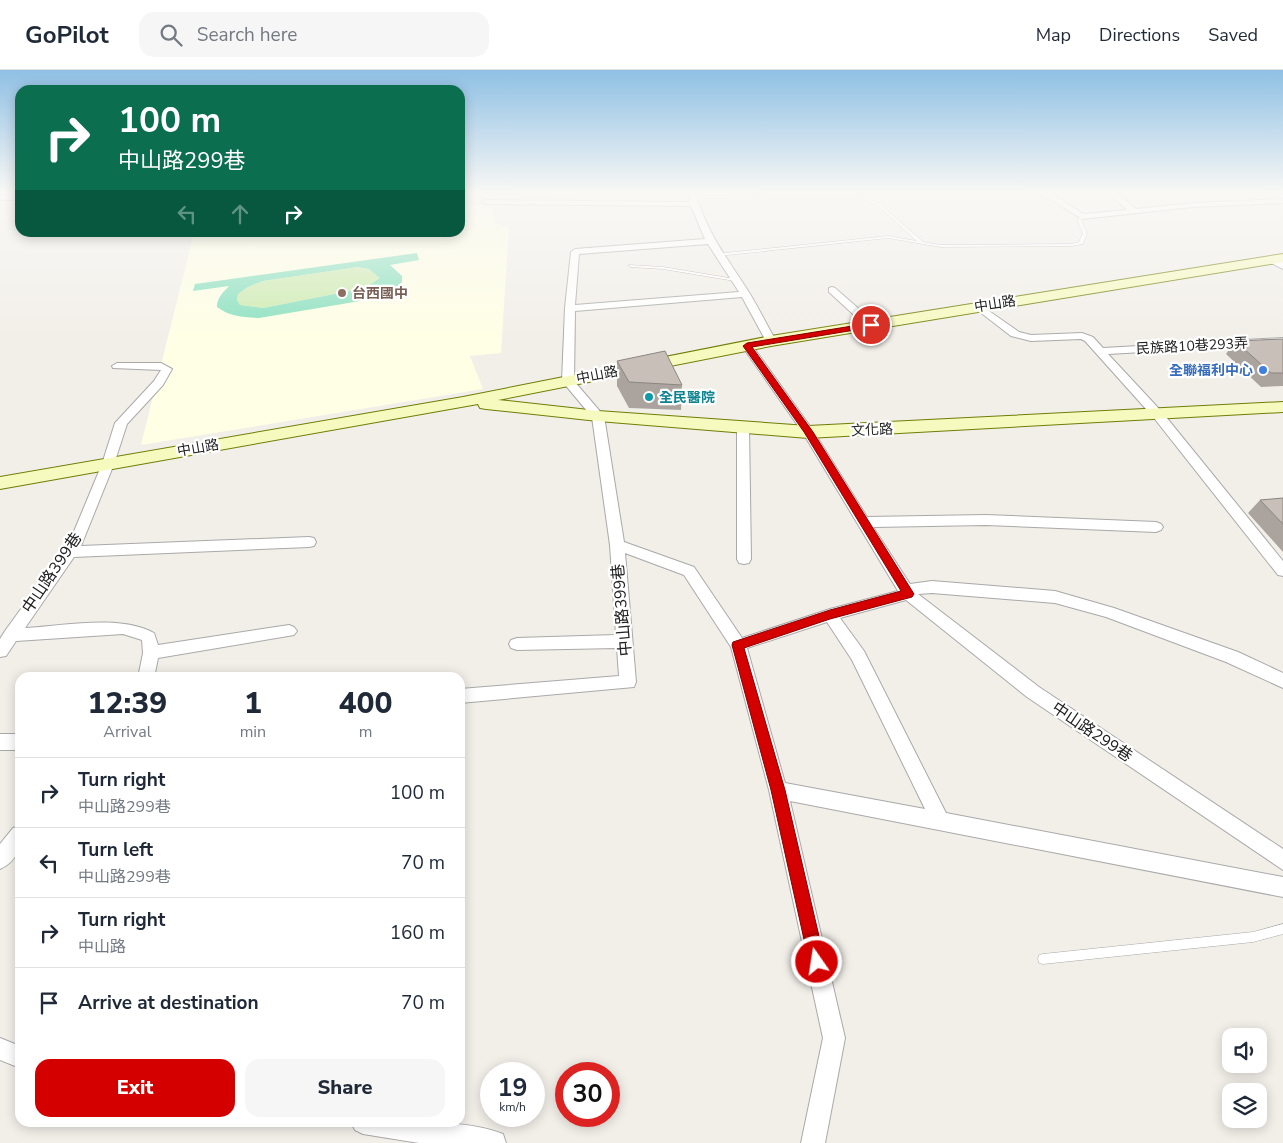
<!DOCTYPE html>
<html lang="en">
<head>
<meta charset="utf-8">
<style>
  body { margin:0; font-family:"Nunito Sans","Noto Sans TC",sans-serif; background:#f6f6f7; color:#1f2937; height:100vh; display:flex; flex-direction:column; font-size:19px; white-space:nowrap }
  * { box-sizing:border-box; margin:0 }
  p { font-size:16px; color:#747a83 }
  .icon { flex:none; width:28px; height:28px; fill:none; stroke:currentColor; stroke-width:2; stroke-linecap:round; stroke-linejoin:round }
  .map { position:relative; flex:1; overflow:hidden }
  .drawer { position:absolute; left:15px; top:602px; width:450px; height:455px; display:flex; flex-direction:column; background:#fff; border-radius:15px; box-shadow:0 2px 12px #0003 }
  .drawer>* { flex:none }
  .guide { position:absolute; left:15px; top:15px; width:450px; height:152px; border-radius:15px; box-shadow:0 2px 12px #0003; background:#0b6e4f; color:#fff; overflow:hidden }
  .tools { position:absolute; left:1222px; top:958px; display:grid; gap:10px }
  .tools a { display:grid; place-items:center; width:45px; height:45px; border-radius:10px; background:#fff; box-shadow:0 2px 12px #0003; font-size:25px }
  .speed { position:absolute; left:480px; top:992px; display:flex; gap:10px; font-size:25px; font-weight:700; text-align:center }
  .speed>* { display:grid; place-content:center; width:65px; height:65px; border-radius:50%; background:#fff; box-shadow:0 2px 12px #0003; line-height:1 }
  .speed small { font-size:12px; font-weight:400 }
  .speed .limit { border:8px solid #d22; background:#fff; color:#111 }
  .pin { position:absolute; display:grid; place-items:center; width:42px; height:42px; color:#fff; margin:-21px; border:2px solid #fff; border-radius:50%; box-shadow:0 1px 5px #0007 }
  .me { position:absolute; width:55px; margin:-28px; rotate:347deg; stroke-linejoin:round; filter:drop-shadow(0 0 4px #0008) }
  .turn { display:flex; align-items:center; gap:18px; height:105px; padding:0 20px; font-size:22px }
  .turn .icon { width:65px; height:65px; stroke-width:2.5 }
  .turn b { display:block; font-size:35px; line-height:42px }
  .lanes { display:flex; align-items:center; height:48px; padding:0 20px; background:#0003; justify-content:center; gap:25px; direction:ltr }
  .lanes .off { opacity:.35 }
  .eta { display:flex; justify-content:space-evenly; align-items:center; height:85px; text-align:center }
  .eta b { font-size:30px; font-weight:800; line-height:35px }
  .action { display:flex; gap:10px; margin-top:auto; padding:10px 20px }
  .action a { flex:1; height:58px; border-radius:15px; background:#d40000; color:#fff; font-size:20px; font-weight:800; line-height:58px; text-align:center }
  .action a+a { background:#f6f6f7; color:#1f2937 }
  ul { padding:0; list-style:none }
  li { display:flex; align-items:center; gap:15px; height:70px; padding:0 20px; border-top:1px solid #e0e1e3 }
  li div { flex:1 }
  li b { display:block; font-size:19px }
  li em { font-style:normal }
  header { display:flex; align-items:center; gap:30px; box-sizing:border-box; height:70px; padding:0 25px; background:#fff; border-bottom:1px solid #e0e1e3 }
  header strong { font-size:24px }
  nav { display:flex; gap:28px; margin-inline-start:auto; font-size:18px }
  .search { width:350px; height:45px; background:#f6f6f7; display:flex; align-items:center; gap:12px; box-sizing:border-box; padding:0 18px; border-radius:15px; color:#747a83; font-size:19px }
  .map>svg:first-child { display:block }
  .education { fill:#ffffe5 }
  .grass { fill:#cdebb0 }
  .pitch { fill:#88e0be; fill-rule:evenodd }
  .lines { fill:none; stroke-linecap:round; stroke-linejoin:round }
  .lane-casing { stroke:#a9a9a9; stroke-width:1 }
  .street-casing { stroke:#a9a9a9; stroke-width:2 }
  .secondary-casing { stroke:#707d05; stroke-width:2 }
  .lane { fill:#fff; fill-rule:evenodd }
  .street { fill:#fff; fill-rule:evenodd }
  .secondary { fill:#f7fabf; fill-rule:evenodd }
  .wall { fill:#aba49e }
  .building { fill:#c7bfb8; stroke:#8b8681 }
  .route { fill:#d40000; stroke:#8a0000 }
  .education-dot { fill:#8d6e63; stroke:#fff; stroke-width:2 }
  .shop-dot { fill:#3f7fe0; stroke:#fff; stroke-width:2 }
  .culture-dot { fill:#0f9aa8; stroke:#fff; stroke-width:2 }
  .labels { text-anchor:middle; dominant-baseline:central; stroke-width:4.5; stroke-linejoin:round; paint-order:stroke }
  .far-education-label { font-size:14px; font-weight:bold; fill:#785e54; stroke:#fff; text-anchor:start }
  .far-street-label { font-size:14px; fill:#222; stroke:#fff }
  .far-shop-label { font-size:14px; font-weight:bold; fill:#366cbe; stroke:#fff; text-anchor:end }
  .far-culture-label { font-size:14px; font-weight:bold; fill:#0d838f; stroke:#fff; text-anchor:start }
  .street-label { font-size:16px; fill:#222; stroke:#fff }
</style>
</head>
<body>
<header>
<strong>GoPilot</strong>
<div class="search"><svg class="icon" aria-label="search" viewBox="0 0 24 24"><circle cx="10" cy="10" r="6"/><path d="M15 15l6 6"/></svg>Search here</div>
<nav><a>Map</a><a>Directions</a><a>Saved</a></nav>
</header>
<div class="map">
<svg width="1283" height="1073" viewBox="0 0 1283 1073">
  <rect width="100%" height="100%" fill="#f2efe9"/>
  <path class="education" d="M480,134L493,140L495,154L509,157L501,283L470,286L483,319L141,375L194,163L460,162V136Z"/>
  <path class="grass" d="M358,197L369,199L381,208L365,218L263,238L240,235L237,230L238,224L248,217L263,211Z"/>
  <path class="pitch" d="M417,183L419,190L390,195L402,206V212L393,221L378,228L259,248C243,247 230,247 217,237C217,227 223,223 229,216L193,221L195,214ZM358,197L369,199L380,208L365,218L263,238L240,235L237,230L238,224L248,217L263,211Z"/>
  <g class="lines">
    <g class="lane-casing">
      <g id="lane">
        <path d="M860,125L880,134L923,172L941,175L1072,174L1079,172L1083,163L1077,150L1082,146L1084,147L1081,150L1087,163L1083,174L1072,176L941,177L888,168L718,186L716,185V184L888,166L917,171L878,136L859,127L693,128L691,127L693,126Z"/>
        <path d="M629,195L663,197L735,209L737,210L735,211L663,199L631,197L629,196Z"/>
        <path d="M1283,854V864L1253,872L1043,894L1039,893L1038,889L1039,885L1043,884L1253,862Z"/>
      </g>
    </g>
    <g class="street-casing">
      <g id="street">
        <path d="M688,122H696C705,162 729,190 750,224C759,239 767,255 776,271L771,274L767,273L742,227L575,241L574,311L604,346L624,472L694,497L742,568L830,539L898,521L803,363L742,276L747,273L751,274L812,359L867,447L986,445L1156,452L1161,454L1163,457L1161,460L1156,462L986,455L873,457L910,514L932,511L1055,521L1114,538L1238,582L1283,603V618L1226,592L1106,547L1055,533L932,523L918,524L1039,617L1283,779V800L1027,627L906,530L840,548L864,581L946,743L1283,807V827L790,731L845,968L825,1073H801L823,968L769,720L731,577L684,505L625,483L636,612L634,617L460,633V619L619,606L617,578L517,580L511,578L509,574L511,570L517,568L616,565L610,475L592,347L562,311L565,238L571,182L575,179L705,169L691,136L486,134L482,132L486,130L690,132ZM708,174L739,222L575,235L579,184ZM827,552L852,590L925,739L785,713L747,578Z"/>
        <path d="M1038,122L1051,123L1083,144L1127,140L1107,122H1116L1136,139L1192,133L1283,129V133L1192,137L1082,149Z"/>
        <rect x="0" y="126" width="20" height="4"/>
        <path d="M1272,187L1283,192V199L1269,192L1267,190Z"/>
        <path d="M832,217L835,218L875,253V257H867L829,222V218Z"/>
        <path d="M979,234L1019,262L1031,265L1082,263L1093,267L1103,278L1283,268V274L1108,284L1162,342L1283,491V506L1278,505L1154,348L1085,271L1081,269L1031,271L1011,266L976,239V235Z"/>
        <path d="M117,293H161L172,299L163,315L127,354L114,394L81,476L309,467L314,468L316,472L314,476L309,477L74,487L25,558C63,556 120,544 154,563L158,575L289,555L294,557L297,561L294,565L158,588L154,608H138L143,583L142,570L123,564L16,571L6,586L0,587V569L5,561L70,471L102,394L115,353L154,311L161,300L113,298L112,296Z"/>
        <path d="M743,352L749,356L751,489L749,493L744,494L739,493L737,489V356Z"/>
        <rect x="0" y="664" width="20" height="16"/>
        <path d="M20,756C20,775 20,790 0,799V774L13,758Z"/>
        <path d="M0,968L20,976V998L0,990Z"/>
        <path d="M351,1052C396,1052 462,1048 503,1064L506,1073H419L363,1064L355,1060Z"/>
      </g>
    </g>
    <g class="secondary-casing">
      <path id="secondary" d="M1283,184V192L771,276L498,330L598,341L808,356L1283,332V342L808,368L598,351L486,339L480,338L478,334L0,419V407L463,327L771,266Z"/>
    </g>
    <use href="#lane" class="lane"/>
    <use href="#street" class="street"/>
    <use href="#secondary" class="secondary"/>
  </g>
  <g class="wall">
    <path d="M1283,269V316L1261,317L1226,284L1235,271Z"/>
    <path d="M617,291L682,315L681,340L629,338L617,316Z"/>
    <path d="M1283,428V482L1248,443L1260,430Z"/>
  </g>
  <g class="building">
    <path d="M1283,269V303H1271L1235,271Z"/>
    <path d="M665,281L682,315L629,312L617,291Z"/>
    <path d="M1283,428V454L1260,430Z"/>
  </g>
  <linearGradient id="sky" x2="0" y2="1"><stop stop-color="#8fc0e4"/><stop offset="0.45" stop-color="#f9f8f5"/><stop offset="1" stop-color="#f9f8f5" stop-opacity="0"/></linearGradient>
  <rect width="1283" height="273" fill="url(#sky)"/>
  <path class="route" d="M871,253H873V257L752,277L813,362L914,524L912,527L830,549L744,578L785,720L825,892L823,898L817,900L811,898L809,892L771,720L732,575L733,572L830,540L901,521L804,362L743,276L747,273Z"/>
  <circle class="education-dot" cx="342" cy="223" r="5"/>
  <circle class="shop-dot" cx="1263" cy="300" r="5"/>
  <circle class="culture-dot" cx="649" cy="327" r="5"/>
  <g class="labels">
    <g class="far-education-label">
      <text x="352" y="223">台西國中</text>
    </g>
    <g class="far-street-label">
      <text transform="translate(995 234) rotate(-9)">中山路</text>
      <text transform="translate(1192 276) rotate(-3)">民族路10巷293弄</text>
      <text transform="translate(597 305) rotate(-11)">中山路</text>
      <text transform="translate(872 360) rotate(-3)">文化路</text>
      <text transform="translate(198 378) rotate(-10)">中山路</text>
    </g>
    <g class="far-shop-label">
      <text x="1253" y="300">全聯福利中心</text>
    </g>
    <g class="far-culture-label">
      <text x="659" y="327">全民醫院</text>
    </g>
    <g class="street-label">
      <text transform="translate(52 503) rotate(-56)">中山路399巷</text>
      <text transform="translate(622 540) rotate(-95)">中山路399巷</text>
      <text transform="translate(1092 662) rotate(34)">中山路299巷</text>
    </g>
  </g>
</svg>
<div class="tools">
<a><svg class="icon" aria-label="sound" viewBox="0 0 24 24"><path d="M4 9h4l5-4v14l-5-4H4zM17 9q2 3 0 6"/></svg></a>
<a><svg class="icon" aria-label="layers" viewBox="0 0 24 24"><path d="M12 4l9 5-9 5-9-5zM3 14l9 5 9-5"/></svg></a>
</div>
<div class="speed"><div>19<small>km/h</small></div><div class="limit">30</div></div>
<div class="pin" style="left:871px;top:255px;background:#d93025"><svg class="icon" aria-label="arrive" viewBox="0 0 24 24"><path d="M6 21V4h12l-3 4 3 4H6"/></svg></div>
<svg class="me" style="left:817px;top:892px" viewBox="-20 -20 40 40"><circle r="17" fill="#d40000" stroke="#fff" stroke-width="3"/><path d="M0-11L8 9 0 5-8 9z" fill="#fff"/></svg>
<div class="guide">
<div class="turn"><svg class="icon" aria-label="right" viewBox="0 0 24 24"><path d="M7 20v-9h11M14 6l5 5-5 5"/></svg><div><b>100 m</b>中山路299巷</div></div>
<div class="lanes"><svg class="icon off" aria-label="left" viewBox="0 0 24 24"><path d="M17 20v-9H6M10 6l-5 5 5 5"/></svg><svg class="icon off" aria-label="ahead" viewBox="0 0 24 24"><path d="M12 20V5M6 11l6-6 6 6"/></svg><svg class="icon" aria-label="right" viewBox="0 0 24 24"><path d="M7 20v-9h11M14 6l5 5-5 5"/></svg></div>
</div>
<section class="drawer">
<div class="eta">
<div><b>12:39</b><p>Arrival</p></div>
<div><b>1</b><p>min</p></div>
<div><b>400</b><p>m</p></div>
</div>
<ul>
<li><svg class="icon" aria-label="right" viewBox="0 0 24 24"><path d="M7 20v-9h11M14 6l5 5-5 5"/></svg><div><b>Turn right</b><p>中山路299巷</p></div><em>100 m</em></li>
<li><svg class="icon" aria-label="left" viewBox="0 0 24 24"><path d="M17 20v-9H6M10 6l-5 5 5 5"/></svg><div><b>Turn left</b><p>中山路299巷</p></div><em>70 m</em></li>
<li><svg class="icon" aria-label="right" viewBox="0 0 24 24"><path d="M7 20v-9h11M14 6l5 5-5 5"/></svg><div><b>Turn right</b><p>中山路</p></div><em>160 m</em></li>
<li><svg class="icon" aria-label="arrive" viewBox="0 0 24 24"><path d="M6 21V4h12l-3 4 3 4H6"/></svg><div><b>Arrive at destination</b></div><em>70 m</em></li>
</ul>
<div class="action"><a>Exit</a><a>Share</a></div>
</section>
</div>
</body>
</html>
